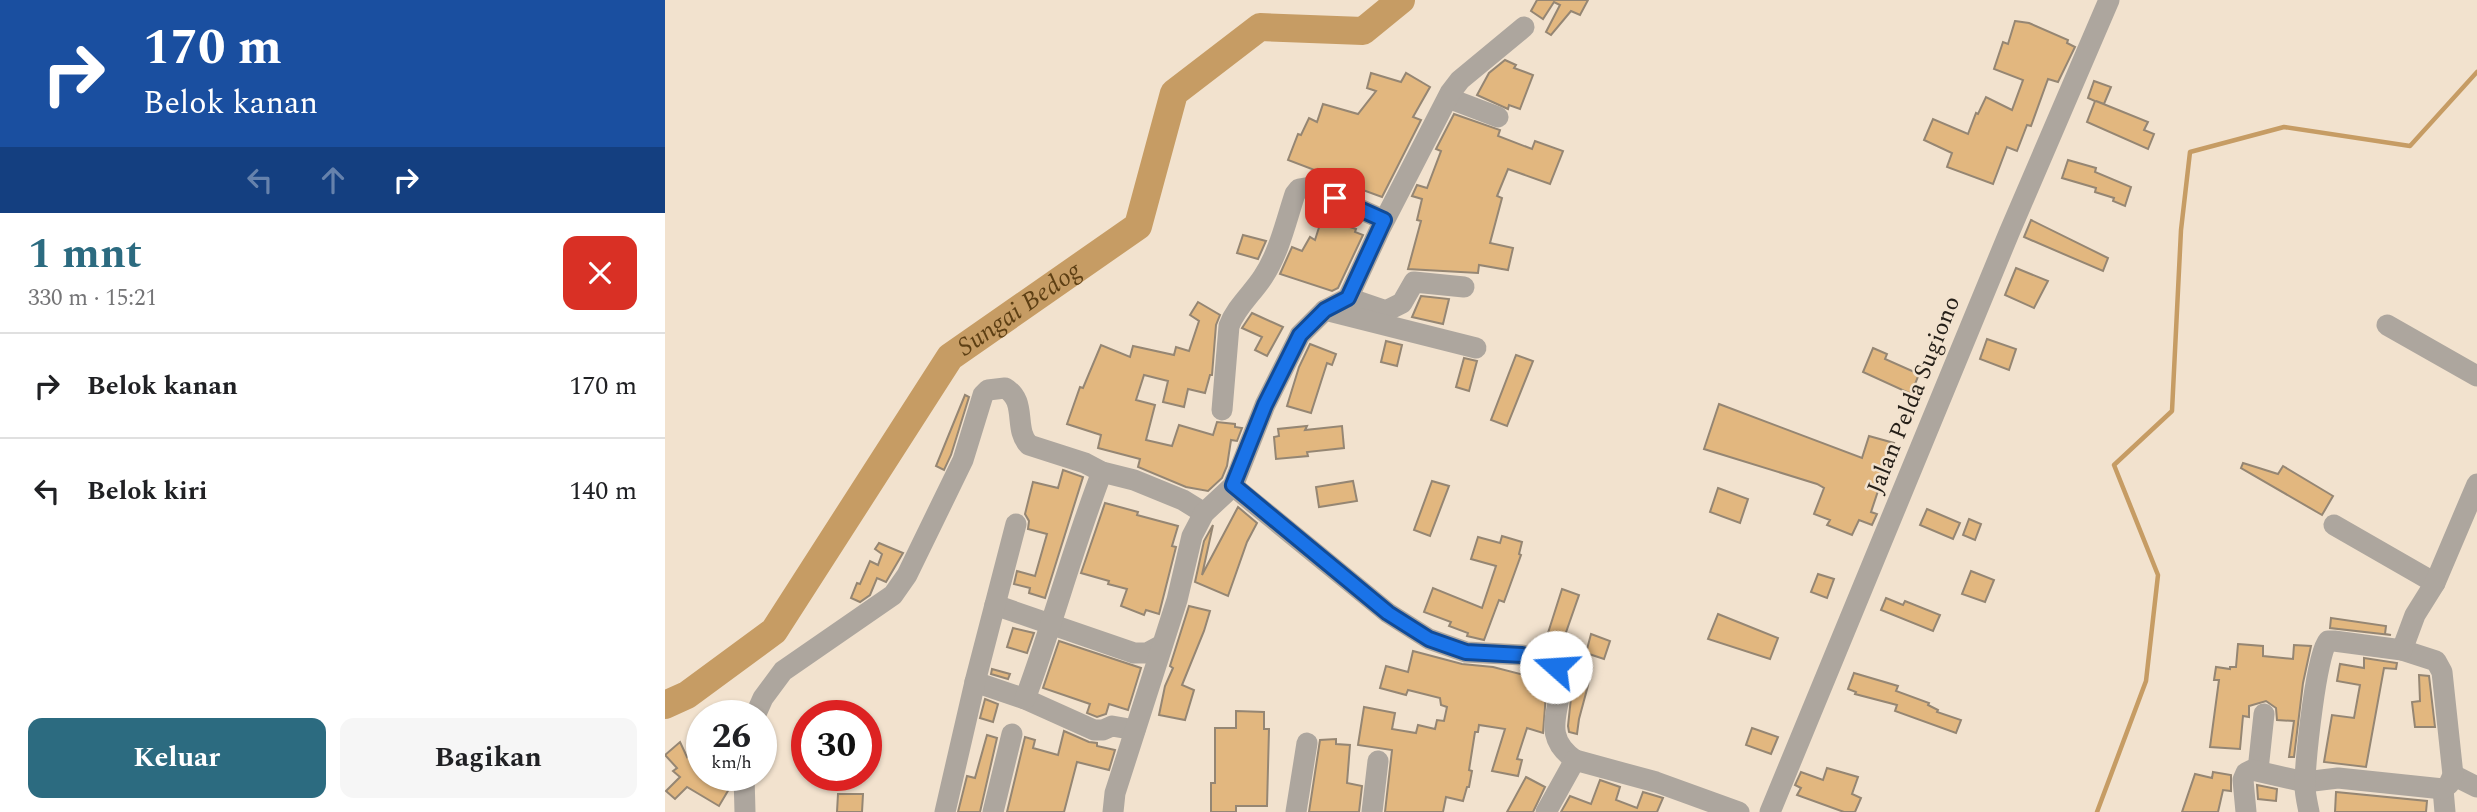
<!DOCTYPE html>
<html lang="id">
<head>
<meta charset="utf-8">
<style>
  body { margin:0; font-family:Spectral,serif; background:#f6f6f6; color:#202124; height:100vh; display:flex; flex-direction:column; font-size:26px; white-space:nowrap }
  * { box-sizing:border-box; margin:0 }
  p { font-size:23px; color:#757577 }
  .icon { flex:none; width:38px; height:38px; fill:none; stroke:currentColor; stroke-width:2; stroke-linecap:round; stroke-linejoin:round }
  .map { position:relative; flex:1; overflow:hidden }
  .drawer { display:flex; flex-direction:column; background:#fff; width:665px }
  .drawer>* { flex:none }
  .hud { background:#1a4fa0; color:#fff; overflow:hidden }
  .speed { position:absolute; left:21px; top:700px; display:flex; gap:14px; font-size:35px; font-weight:700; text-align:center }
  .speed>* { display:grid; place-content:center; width:91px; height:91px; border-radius:50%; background:#fff; box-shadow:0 2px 5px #0004; line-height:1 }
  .speed small { font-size:18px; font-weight:400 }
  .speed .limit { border:10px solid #d22; background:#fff; color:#111 }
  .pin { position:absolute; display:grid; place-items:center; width:60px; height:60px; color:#fff; margin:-30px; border-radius:14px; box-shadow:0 4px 10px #0006 }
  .me { position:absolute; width:77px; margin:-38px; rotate:289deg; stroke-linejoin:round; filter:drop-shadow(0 0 5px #0008) }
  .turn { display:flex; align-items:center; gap:24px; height:147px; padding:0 28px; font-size:32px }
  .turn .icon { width:91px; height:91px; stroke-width:2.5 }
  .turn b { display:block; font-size:49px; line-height:60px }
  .lanes { display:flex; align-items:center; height:66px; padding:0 28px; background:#0003; justify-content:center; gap:35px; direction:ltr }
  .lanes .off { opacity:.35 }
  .round { display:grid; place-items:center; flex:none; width:74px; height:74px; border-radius:14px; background:#f6f6f6 }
  .head { display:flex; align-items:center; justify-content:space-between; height:119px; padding:0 28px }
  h1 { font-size:42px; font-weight:700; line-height:52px; color:#2c6b80 }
  .button { display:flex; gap:14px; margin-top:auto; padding:14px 28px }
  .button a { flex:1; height:80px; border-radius:14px; background:#2c6b80; color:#fff; font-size:28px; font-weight:700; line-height:80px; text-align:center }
  .button a+a { background:#f6f6f6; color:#202124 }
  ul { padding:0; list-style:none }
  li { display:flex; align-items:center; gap:21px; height:105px; padding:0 28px; border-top:2px solid #e0e0e0 }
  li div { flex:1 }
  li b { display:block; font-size:26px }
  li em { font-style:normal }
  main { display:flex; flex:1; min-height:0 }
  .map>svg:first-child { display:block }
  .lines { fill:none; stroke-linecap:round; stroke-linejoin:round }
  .stream { stroke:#c69c64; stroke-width:4.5 }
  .river { stroke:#c69c64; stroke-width:28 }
  .building { fill:#e2b77f; stroke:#958673; stroke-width:2 }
  .minor { stroke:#ada69e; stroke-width:21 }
  .route-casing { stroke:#114b97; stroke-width:18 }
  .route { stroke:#1a73e8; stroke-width:12 }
  .labels { text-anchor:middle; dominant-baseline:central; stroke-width:5; stroke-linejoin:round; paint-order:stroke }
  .street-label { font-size:24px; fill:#251f18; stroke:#f2e2ce }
  .water-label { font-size:26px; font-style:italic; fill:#5d3f14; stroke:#f2e2ce }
</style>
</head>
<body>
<main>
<section class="drawer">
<div class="hud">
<div class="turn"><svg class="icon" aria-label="right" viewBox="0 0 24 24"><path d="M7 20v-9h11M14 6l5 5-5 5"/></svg><div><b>170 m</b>Belok kanan</div></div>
<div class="lanes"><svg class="icon off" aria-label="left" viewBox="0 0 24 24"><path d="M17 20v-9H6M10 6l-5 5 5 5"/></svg><svg class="icon off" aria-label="ahead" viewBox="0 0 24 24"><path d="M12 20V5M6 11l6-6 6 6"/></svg><svg class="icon" aria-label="right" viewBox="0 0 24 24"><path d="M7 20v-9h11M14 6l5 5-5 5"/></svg></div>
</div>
<div class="head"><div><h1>1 mnt</h1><p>330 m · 15:21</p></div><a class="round" style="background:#d93025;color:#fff"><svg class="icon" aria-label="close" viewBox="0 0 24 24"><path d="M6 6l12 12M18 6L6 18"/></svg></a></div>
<ul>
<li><svg class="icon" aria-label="right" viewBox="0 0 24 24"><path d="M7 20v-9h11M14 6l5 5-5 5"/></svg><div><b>Belok kanan</b></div><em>170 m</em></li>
<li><svg class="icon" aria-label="left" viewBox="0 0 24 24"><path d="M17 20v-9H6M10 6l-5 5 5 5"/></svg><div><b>Belok kiri</b></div><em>140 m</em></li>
</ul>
<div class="button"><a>Keluar</a><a>Bagikan</a></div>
</section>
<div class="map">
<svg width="1812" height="812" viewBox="0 0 1812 812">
  <rect width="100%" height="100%" fill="#f2e2ce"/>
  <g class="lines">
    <path class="stream" d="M1432,812L1481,681L1493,575L1449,465L1507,411L1516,230L1525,152L1619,127L1745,146L1812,72"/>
    <path class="river" id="s1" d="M0,705L22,695L109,631L285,357L473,226L509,93L595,27L698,31L736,0"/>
  </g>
  <g class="building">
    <path d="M872,0H923L915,15L906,11L886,35L881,32L895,5L889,2L878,19L866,11Z"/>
    <path d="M1350,21L1364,23L1403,40L1402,43L1410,47L1393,82L1383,79L1366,126L1362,125L1352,151L1342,147L1328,184L1282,167L1287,153L1259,140L1268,119L1303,134L1311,113L1313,114L1321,97L1347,110L1358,80L1329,69L1338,42L1343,44Z"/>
    <path d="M840,60L851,65L849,68L868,75L855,109L844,105L843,109L812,95L824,73Z"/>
    <path d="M706,73L736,82L741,73L765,87L748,117L756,120L717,197L698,190L696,195L682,189L685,183L653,169L652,171L623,160L633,134L636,135L644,118L652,122L658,104L693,114L711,91L702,88Z"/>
    <path d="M1429,81L1446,87L1439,104L1431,101L1483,122L1479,130L1489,134L1483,149L1422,122L1430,101L1423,98Z"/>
    <path d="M789,114L835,130L833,136L867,149L870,141L898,151L885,184L843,169L832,196L837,198L825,243L848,248L843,270L814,265L813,273L743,269L756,221L752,220L757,199L747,196L752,185L762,188L776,151L771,149Z"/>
    <path d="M1403,160L1431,168L1430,172L1466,187L1460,206L1448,201L1449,198L1430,192L1431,188L1397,178Z"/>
    <path d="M657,218L691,229L690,232L698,235L673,288L667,291L615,274L627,247L637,251L645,237L650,240Z"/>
    <path d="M1366,220L1443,258L1438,271L1359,237Z"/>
    <path d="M578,235L601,241L593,259L572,253Z"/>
    <path d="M1351,268L1383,281L1369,308L1340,295Z"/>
    <path d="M756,296L784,299L778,324L747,317Z"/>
    <path d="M533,302L555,315L551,325L547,375H545L540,393L523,389L519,407L498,402L503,381L479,375L471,400L490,405L481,440L507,446L514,425L548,435L552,422L570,424V427L577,428L572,441L566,440L562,466L557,478L543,491L521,487L473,467L475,459L433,448L436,435L402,424L415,387L418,388L436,345L465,357L468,346L509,355L511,347L524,351L534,321L525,315Z"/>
    <path d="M587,313L618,327L602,356L590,350L597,337L577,328Z"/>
    <path d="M1322,339L1351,349L1344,370L1315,359Z"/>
    <path d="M721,341L737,345L732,366L716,362Z"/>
    <path d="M645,344L671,354L667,365L662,363L646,413L622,406L634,367Z"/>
    <path d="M1208,348L1222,354L1220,359L1254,374L1246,394L1198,372Z"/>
    <path d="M851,355L868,361L842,426L826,420Z"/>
    <path d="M799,358L812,361L804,391L791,387Z"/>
    <path d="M300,395L304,397L286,455L279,470L271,466Z"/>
    <path d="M1054,404L1197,458L1204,436L1229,443L1206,512L1212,514L1207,525L1194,520L1187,535L1162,525L1165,520L1149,514L1159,488L1152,484L1039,449Z"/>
    <path d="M642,426L640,430L677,426L679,448L642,452L643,456L611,459L609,437L614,436L613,429Z"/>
    <path d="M1578,463L1613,474L1618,466L1668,496L1657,515L1576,468Z"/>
    <path d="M398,470L418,477L380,598L364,593L365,588L349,584L352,571L370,576L382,534L363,529L364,521L360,514L368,482L393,488Z"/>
    <path d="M688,481L692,501L654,507L651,487Z"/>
    <path d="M767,481L784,486L765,536L749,530Z"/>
    <path d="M1053,488L1083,499L1075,523L1045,512Z"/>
    <path d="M440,503L473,512L472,515L513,526L507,546L511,547L494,614L481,610L479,615L456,606L462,589L443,584L444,581L416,573Z"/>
    <path d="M573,507L592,523L582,542L563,596L530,582L539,541L548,525L537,575Z"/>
    <path d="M1262,509L1295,523L1288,539L1255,525Z"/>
    <path d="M1304,519L1316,524L1310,540L1298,535Z"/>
    <path d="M837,536L857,542L854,554L856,555L839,602L834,600L819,640L802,636L803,633L784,626L786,622L759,612L768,588L817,608L831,566L806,559L813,537L835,543Z"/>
    <path d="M214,543L238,553L221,582L212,578L205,595L195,602L186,598L192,583L195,584L205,561L213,565L217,554L210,549Z"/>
    <path d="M1306,571L1329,580L1320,602L1297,594Z"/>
    <path d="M1153,574L1169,579L1162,598L1146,592Z"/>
    <path d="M897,589L914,595L899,638L883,633Z"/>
    <path d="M1221,598L1238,605L1240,601L1275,615L1268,631L1216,610Z"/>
    <path d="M524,606L545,611L539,631L517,685L529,690L520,720L494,715L500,686L508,668L505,666Z"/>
    <path d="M1053,614L1113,638L1105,659L1043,639Z"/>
    <path d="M1666,618L1721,626L1720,634L1726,635L1665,628Z"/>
    <path d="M348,628L369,633L362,653L342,647Z"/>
    <path d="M926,634L945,641L939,659L921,653Z"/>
    <path d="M394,641L476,668L463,710L444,704L441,714L432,717L422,713L425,704L378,688Z"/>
    <path d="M1573,644L1598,646V656L1628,659L1629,645L1646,646L1638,683L1629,757H1624L1629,721L1612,720L1611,708L1601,701L1584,706V717L1578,716L1575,749L1545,747L1554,680H1549L1551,667L1565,669V667H1571Z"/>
    <path d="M748,651L797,664L828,667L882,681L878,733L862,728L852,759L857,760L853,776L827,771L840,729L814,725L813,732H810L804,770L807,771L804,787H802L798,801L781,797L778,812H720L727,750L693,745L699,707L730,713L727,729L751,733L753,725L770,729L772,720L779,721L782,707L776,705L775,698L743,690L741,695L715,688L721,666L743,672Z"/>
    <path d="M1699,658L1732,663L1731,669L1719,668L1701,767L1659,762L1667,715L1689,718L1695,685L1672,681L1675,664L1699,668Z"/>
    <path d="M327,669L345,674L343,679L326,674Z"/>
    <path d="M912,673L925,678L914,719L912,734L904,732L903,726L908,679Z"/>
    <path d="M1189,673L1233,686L1231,691L1264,703L1263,705L1273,710L1272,712L1296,720L1291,733L1230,711L1232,705L1190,694L1191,692L1183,689Z"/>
    <path d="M1754,675L1764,676L1770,727H1750L1747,702L1755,701Z"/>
    <path d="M320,699L333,704L328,722L315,718Z"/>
    <path d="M571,711L599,712V729H604L602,806H571V812H546V783H550V728H571Z"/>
    <path d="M1087,728L1113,737L1106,754L1081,745Z"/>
    <path d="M399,731L424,742L432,743V746L450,750L444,770L412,762L399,812H342L360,737L370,740L368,748L393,755Z"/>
    <path d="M322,735L332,738L315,812H293L302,776L310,778Z"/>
    <path d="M671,739V744L685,745L682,783L697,786L694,812H644L655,740Z"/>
    <path d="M15,742L22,757L37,742V775H41L64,789L54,806L22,787L10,799L1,791L15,777L8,771L12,768L0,755Z"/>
    <path d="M1162,768L1193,777L1187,794L1196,798L1190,812H1179L1132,795L1136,788L1130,785L1136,772L1158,780Z"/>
    <path d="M1548,772L1566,775V791L1558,790L1553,812H1517L1530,774L1547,778Z"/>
    <path d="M861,777L880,787L868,812H842Z"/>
    <path d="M935,780L955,787L951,800L972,808L978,792L998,798L992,812H896L905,796L926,804Z"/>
    <path d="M1592,785L1612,789L1611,801L1593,799Z"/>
    <path d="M1671,792L1762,801L1761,812H1670Z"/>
    <path d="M173,794H198L197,812H172Z"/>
  </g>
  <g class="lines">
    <g class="minor">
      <path d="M783,98L833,117"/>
      <path d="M683,298L721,311L737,303L749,282L799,287"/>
      <path d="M660,310L811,348"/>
      <path d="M1722,325L1812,376"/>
      <path d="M557,410L564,326C571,307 587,294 598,277C614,253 621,221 630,194L634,189L646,187L719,220"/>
      <path d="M568,486L723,613L764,639L801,652L857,655L891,667C907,701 868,730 910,760"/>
      <path d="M1669,525L1770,583"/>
      <path d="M330,605L469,653H482L497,645"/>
      <path d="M310,682L360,699L429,730H438L447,726L470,730"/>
      <path d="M360,699C388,624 408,547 437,472"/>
      <path d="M90,716L98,698L118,671L228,595L242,575L298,460L318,395L323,390L340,388C363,401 348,429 364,445L420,463L437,472L469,480L518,500L539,513"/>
      <path d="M1593,770L1599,714"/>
      <path d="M79,775L80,812"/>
      <path d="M1788,775L1812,787"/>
      <path d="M1778,789L1780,812"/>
      <path d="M280,812L310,682L351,524"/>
      <path d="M328,812L347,734"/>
      <path d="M448,812L450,793L512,600L527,536L539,513L568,486L600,405L635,335L660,310L683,298L715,229L785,93L795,80L859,27"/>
      <path d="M631,812L642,743"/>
      <path d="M707,812L713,761"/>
      <path d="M881,812L910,760L991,782L1074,812"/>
      <path d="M1105,812L1344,233L1444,0"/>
      <path d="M1581,812L1578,780L1581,773L1587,770L1640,782L1673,778L1778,789L1784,784L1788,775L1777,672L1771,661L1737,650"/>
      <path d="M1644,812C1642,802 1639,790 1640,780C1641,757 1651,654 1663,641H1669L1737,650L1750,615L1770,583L1812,484"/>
    </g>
  </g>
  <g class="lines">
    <g class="route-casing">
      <path id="route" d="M670,198L719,220L683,298L660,310L635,335L600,405L568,485L723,613L764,639L801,652L857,655L891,667"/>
    </g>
    <use href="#route" class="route"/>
  </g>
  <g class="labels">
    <g class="street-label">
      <text transform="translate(1249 395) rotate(-68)">Jalan Pelda Sugiono</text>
    </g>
    <g class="water-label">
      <text stroke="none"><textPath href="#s1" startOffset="542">Sungai Bedog</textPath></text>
    </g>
  </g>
</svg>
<div class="speed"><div>26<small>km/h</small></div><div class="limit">30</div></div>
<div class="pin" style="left:670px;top:198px;background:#d93025"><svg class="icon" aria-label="arrive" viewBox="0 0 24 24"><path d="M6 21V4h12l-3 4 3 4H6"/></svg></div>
<svg class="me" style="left:891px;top:667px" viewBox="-20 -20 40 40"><circle r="19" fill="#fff"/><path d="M0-13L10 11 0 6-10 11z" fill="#1a73e8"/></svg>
</div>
</main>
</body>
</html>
